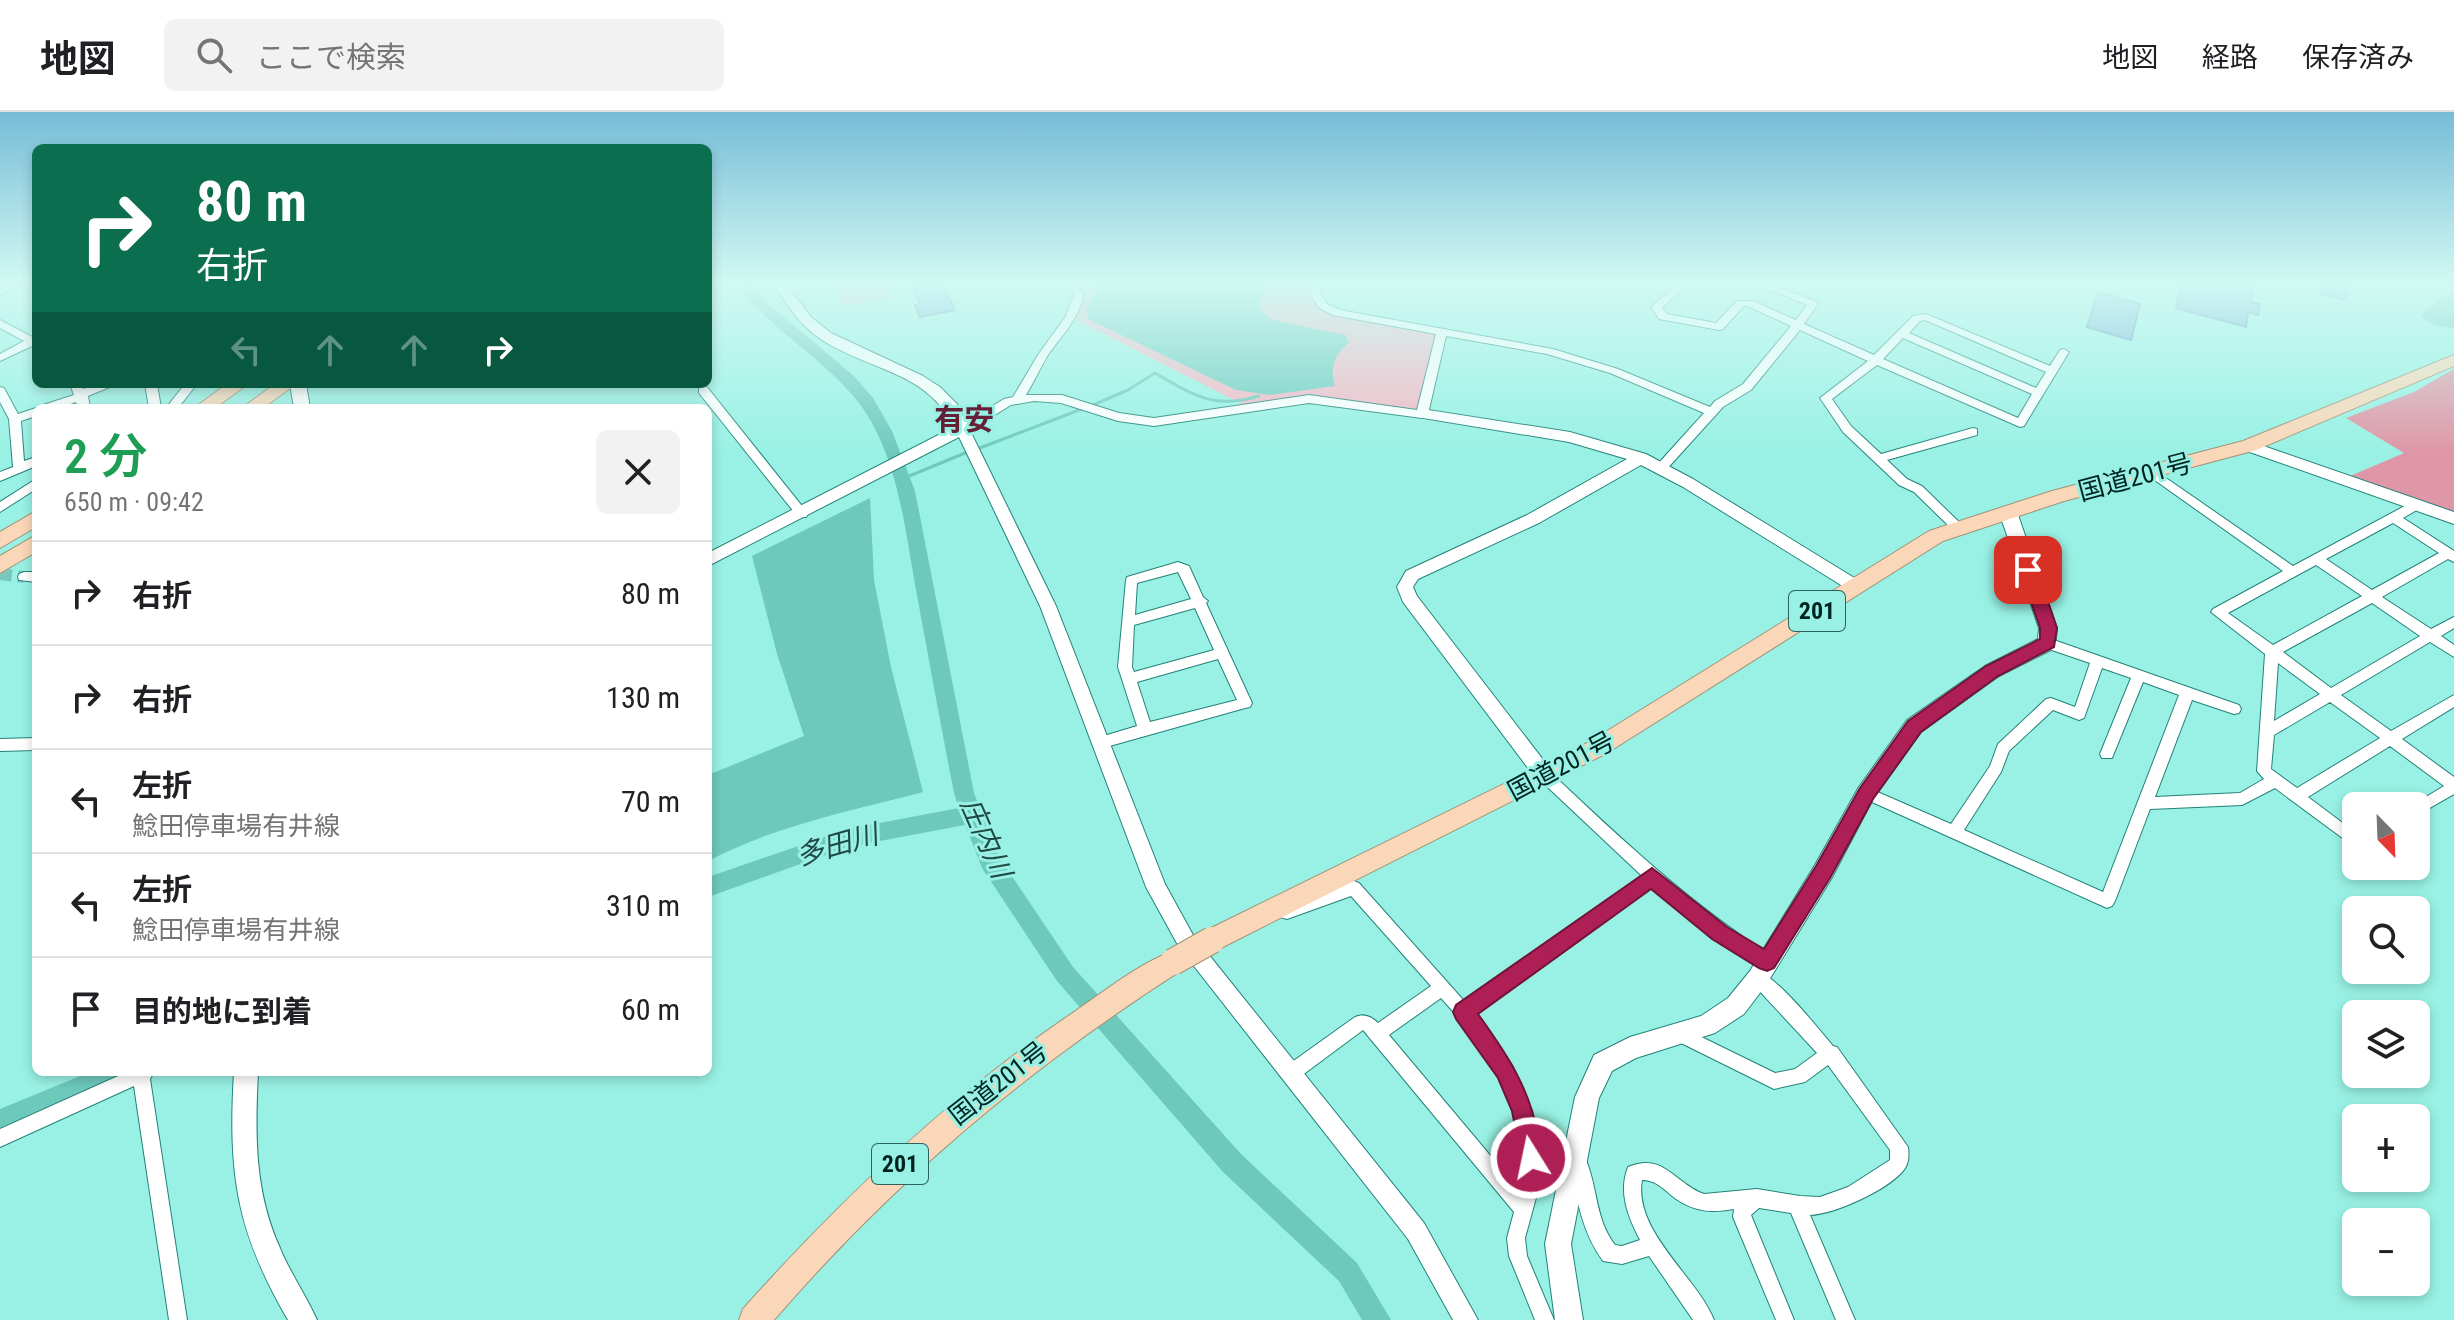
<!DOCTYPE html>
<html lang="ja">
<head>
<meta charset="utf-8">
<style>
  body { margin:0; font-family:"Roboto Condensed","Noto Sans JP",sans-serif; background:#f2f2f2; color:#202124; height:100vh; display:flex; flex-direction:column; font-size:30px; white-space:nowrap }
  * { box-sizing:border-box; margin:0 }
  p { font-size:26px; color:#757577 }
  .icon { flex:none; width:44px; height:44px; fill:none; stroke:currentColor; stroke-width:2; stroke-linecap:round; stroke-linejoin:round }
  .map { position:relative; flex:1; overflow:hidden }
  .panel { position:absolute; left:32px; top:292px; width:680px; height:672px; display:flex; flex-direction:column; background:#fff; border-radius:12px; box-shadow:0 4px 12px #0003 }
  .panel>* { flex:none }
  .hud { position:absolute; left:32px; top:32px; width:680px; height:244px; border-radius:12px; box-shadow:0 4px 12px #0003; background:#0b6e4f; color:#fff; overflow:hidden }
  .needle { width:52px; rotate:157deg }
  .tools { position:absolute; left:2342px; top:680px; display:grid; gap:16px }
  .tools a { display:grid; place-items:center; width:88px; height:88px; border-radius:12px; background:#fff; box-shadow:0 4px 12px #0003; font-size:40px }
  .pin { position:absolute; display:grid; place-items:center; width:68px; height:68px; color:#fff; margin:-34px; border-radius:16px; box-shadow:0 4px 12px #0006 }
  .me { position:absolute; width:88px; margin:-44px; rotate:350deg; stroke-linejoin:round; filter:drop-shadow(0 0 6px #0008) }
  .turn { display:flex; align-items:center; gap:28px; height:168px; padding:0 32px; font-size:36px }
  .turn .icon { width:104px; height:104px; stroke-width:2.5 }
  .turn b { display:block; font-size:56px; line-height:68px }
  .lanes { display:flex; align-items:center; height:76px; padding:0 32px; background:#0003; justify-content:center; gap:40px; direction:ltr }
  .lanes .off { opacity:.35 }
  .round { display:grid; place-items:center; flex:none; width:84px; height:84px; border-radius:12px; background:#f2f2f2 }
  .summary { display:flex; align-items:center; justify-content:space-between; height:136px; padding:0 32px }
  h1 { font-size:48px; font-weight:600; line-height:60px; color:#1e9e55 }
  ul { padding:0; list-style:none }
  li { display:flex; align-items:center; gap:24px; height:104px; padding:0 32px; border-top:2px solid #e0e0e0 }
  li div { flex:1 }
  li b { display:block; font-size:30px }
  li em { font-style:normal }
  header { display:flex; align-items:center; gap:48px; box-sizing:border-box; height:112px; padding:0 40px; background:#fff; border-bottom:2px solid #e0e0e0 }
  header strong { font-size:38px }
  nav { display:flex; gap:44px; margin-inline-start:auto; font-size:28px }
  .search { width:560px; height:72px; background:#f2f2f2; display:flex; align-items:center; gap:20px; box-sizing:border-box; padding:0 28px; border-radius:12px; color:#757577; font-size:30px }
  .map>svg:first-child { display:block }
  .green { fill:#f6b7c5 }
  .forest { fill:#df96a7 }
  .water { fill:#6ec9bd }
  .lines { fill:none; stroke-linecap:round; stroke-linejoin:round }
  .stream { stroke:#6ec9bd; stroke-width:3 }
  .river { fill:#6ec9bd; fill-rule:evenodd }
  .building { fill:#76adda; stroke:#5a90bc; stroke-width:2 }
  .minor-tunnel { stroke:#7ac8bd; stroke-width:12; stroke-dasharray:12 6; stroke-linecap:butt }
  .minor-casing { stroke:#228278; stroke-width:2 }
  .tertiary-casing { stroke:#228278; stroke-width:2 }
  .secondary-casing { stroke:#228278; stroke-width:2 }
  .trunk-casing { stroke:#a19277; stroke-width:2 }
  .minor { fill:#fff; fill-rule:evenodd }
  .tertiary { fill:#fff; fill-rule:evenodd }
  .secondary { fill:#fff; fill-rule:evenodd }
  .trunk { fill:#fad7b8; fill-rule:evenodd }
  .trunk-bridge-casing { stroke:#a19277; stroke-width:28; stroke-linecap:butt }
  .trunk-bridge { stroke:#fad7b8; stroke-width:26 }
  .route { fill:#ae1f56; stroke:#711438; stroke-width:2 }
  .labels { text-anchor:middle; dominant-baseline:central; stroke-width:6; stroke-linejoin:round; paint-order:stroke }
  .shield { fill:#98f1e4; stroke:#2e625c; stroke-width:2 }
  .shield-label { font-size:24px; font-weight:bold; fill:#002521 }
  .street-label { font-size:26px; fill:#002521; stroke:#98f1e4 }
  .water-label { font-size:28px; font-style:italic; fill:#1f4943; stroke:#98f1e4 }
  .quarter-label { font-size:30px; font-weight:bold; fill:#642035; stroke:#98f1e4 }
</style>
</head>
<body>
<header>
<strong>地図</strong>
<div class="search"><svg class="icon" aria-label="search" viewBox="0 0 24 24"><circle cx="10" cy="10" r="6"/><path d="M15 15l6 6"/></svg>ここで検索</div>
<nav><a>地図</a><a>経路</a><a>保存済み</a></nav>
</header>
<div class="map">
<svg width="2454" height="1208" viewBox="0 0 2454 1208">
  <rect width="100%" height="100%" fill="#98f1e4"/>
  <g class="green">
    <path d="M836,172H888L892,184L843,194Z"/>
    <path d="M1077,172H1316L1312,182L1324,198L1335,203L1435,221L1438,227L1419,297L1415,299L1329,287L1246,294L1074,207L1085,184V177Z"/>
  </g>
  <path class="forest" d="M2454,257V403L2348,365L2404,341L2346,306L2414,280Z"/>
  <g class="water">
    <path d="M1087,172H1272L1260,184C1259,196 1261,202 1273,208L1345,223L1349,230C1335,243 1329,255 1335,274L1270,283L1236,278L1088,207L1086,197L1094,186V179Z"/>
    <path d="M2454,178V216L2434,213L2422,205L2424,200Z"/>
    <path d="M870,386L874,468L891,555L923,680C851,699 774,714 708,749V663L804,624L777,542L752,444Z"/>
  </g>
  <g class="lines">
    <g class="stream">
      <path d="M1093,293L1128,278L1155,261C1193,283 1214,298 1259,284"/>
      <path d="M977,337L1082,297"/>
      <path d="M902,367L970,339"/>
    </g>
    <g class="river">
      <path d="M737,172H751L766,190L854,264L873,286L892,319L915,379L974,681L999,745L1073,855L1241,1042L1357,1151L1391,1208H1362L1339,1169L1223,1060L1057,869L982,756L965,713L848,735L708,785V765L848,717L959,696L954,681C941,615 929,549 917,483C905,420 899,344 859,291C824,246 770,218 737,172Z"/>
      <path d="M90,960H131L128,968L0,1021V997Z"/>
    </g>
  </g>
  <g class="building">
    <path d="M911,172H943L955,198L920,205L915,193L920,192Z"/>
    <path d="M2181,172H2254L2251,190L2260,192L2258,203L2248,200L2246,215L2176,196Z"/>
    <path d="M2322,172H2348L2346,188L2320,181Z"/>
    <path d="M2098,180L2140,192L2131,228L2087,215Z"/>
  </g>
  <g class="lines">
    <path class="minor-tunnel" d="M0,462L24,465"/>
    <g class="minor-casing">
      <g id="minor">
        <path d="M1066,172H1076L1084,182C1079,207 1062,223 1048,243C1040,256 1034,270 1026,283H1062L1119,301L1154,306L1309,283L1417,298L1436,222L1333,203L1319,196L1310,181L1313,172H1323L1320,181L1327,192L1340,198L1553,237L1618,257L1710,295L1715,289L1743,272L1791,214L1747,194H1744L1723,217L1719,218L1659,207L1651,195L1677,172H1688L1662,196L1667,202L1716,211L1737,189H1753L1796,208L1807,193L1757,172H1770L1817,190L1818,192L1804,212L1874,243L1913,204L1926,202L2050,254L2060,238L2064,237L2069,240L2024,314L2020,315L1877,253L1832,287L1851,314L1881,342L1973,316L1977,317V323L1887,348L1907,367L1922,374L1961,412L1963,415L1961,418H1953L1914,380L1899,373L1843,320L1820,286L1868,249L1800,218L1751,278L1723,295L1665,359L1661,360L1655,356L1657,353L1704,301L1610,261L1547,242L1446,224L1428,302L1422,306L1309,291L1154,314L1118,309L1061,291L1034,289L1011,293L967,320H959V314L1004,287L1013,285L1038,243L1066,204L1074,182ZM1925,208L2046,260L2036,276L1909,221L1920,209ZM1903,226L2032,282L2018,306L1883,247Z"/>
        <path d="M0,208L36,227V235L32,234L0,249V242L24,229L0,216Z"/>
        <path d="M70,272H82L83,277L99,272H117L88,284L90,296H78L76,290L59,296H41L43,293L74,283Z"/>
        <path d="M145,272H157L161,296H149Z"/>
        <path d="M185,272H197L178,296H166Z"/>
        <path d="M703,274L707,275L806,399L808,402L806,405H798L699,281V275Z"/>
        <path d="M0,275L4,276L18,302L36,296V304L21,309L24,349L36,345V354L0,369V360L13,355L9,307L0,290Z"/>
        <path d="M2153,357L2293,454L2414,389H2422L2424,392L2422,395L2403,406L2454,439V450L2448,447L2382,485L2431,517L2454,505V516L2441,524L2454,533V545L2430,530L2341,583L2391,619L2454,583V595L2402,627L2454,665V682L2416,704V694H2411L2444,674L2390,634L2308,685L2356,721V736L2275,676L2242,693L2150,697L2115,789L2112,794L2107,796L1861,685L1859,681L1861,677L1866,675L1951,712L1990,654L1998,632L2046,587L2051,586L2075,595L2090,551L2043,535L2041,531L2048,526L2239,593L2241,597L2239,601L2234,602L2192,588L2155,685L2240,681L2264,667L2257,659L2265,542L2211,500L2213,497L2283,459L2149,364L2147,361L2149,358ZM2393,411L2439,441L2372,478L2326,447ZM2316,453L2362,484L2273,533L2228,501ZM2372,491L2420,524L2331,576L2283,540ZM2278,551L2320,582L2274,609ZM2102,556L2131,566L2100,642L2102,646H2112L2143,570L2179,583L2103,780L1964,718L2001,660L2009,639L2053,598L2079,608L2084,606ZM2330,590L2380,626L2297,676L2271,657L2274,623Z"/>
        <path d="M36,367V377L0,400V390Z"/>
        <path d="M1178,450L1189,454L1203,485L1208,489L1206,491L1252,591L1250,595L1245,596L1099,637L1094,635L1092,631L1094,627L1137,614L1118,555L1126,468L1127,465ZM1178,460L1191,487L1135,503L1137,471ZM1195,496L1214,538L1134,560L1132,555L1134,513ZM1218,547L1237,588L1150,610L1137,570Z"/>
        <path d="M24,460H36V470L19,468L18,465L19,462Z"/>
        <path d="M36,626V638L0,639V627Z"/>
        <path d="M1544,657L1549,659C1620,726 1690,792 1773,845L1775,850L1773,855L1767,857L1761,855L1701,814L1652,773L1475,902L1512,953L1532,999L1542,1064L1525,1126L1527,1144L1554,1208H1535L1509,1144L1507,1126L1514,1100L1363,918L1297,967L1291,969L1285,967L1283,961L1285,955L1355,905C1364,901 1372,905 1378,911L1431,874L1351,784L1287,807L1277,804L1275,799L1277,794L1287,793L1354,769L1359,771L1465,890L1642,764L1539,667L1537,663L1539,659ZM1441,886L1458,905L1500,964L1514,999L1524,1064L1520,1079L1389,923Z"/>
        <path d="M1758,859C1780,868 1816,914 1833,934L1837,935L1908,1035C1909,1044 1909,1052 1903,1059C1887,1078 1835,1102 1810,1103L1855,1208H1836L1791,1101L1759,1096L1751,1103L1794,1208H1776L1733,1105L1734,1097C1712,1101 1695,1100 1676,1087C1664,1078 1657,1068 1642,1068C1633,1119 1697,1165 1714,1208H1693L1649,1144L1622,1152L1603,1149C1582,1120 1577,1088 1571,1054L1574,1048L1580,1045L1586,1048C1598,1077 1595,1107 1615,1133L1622,1134L1640,1128C1628,1105 1618,1080 1628,1055C1664,1040 1674,1071 1704,1082L1757,1077L1800,1084L1820,1085L1848,1075L1890,1048V1038L1828,953L1805,970L1774,977L1673,927L1671,922L1673,917L1679,914L1775,961L1795,957L1817,941L1752,871L1750,866L1752,861Z"/>
        <path d="M127,960H154L150,967L187,1208H169L134,974L0,1035V1017Z"/>
      </g>
    </g>
    <g class="tertiary-casing">
      <g id="tertiary">
        <path d="M7,172H26L0,182V174Z"/>
        <path d="M773,172H786L811,205L831,221L923,264L940,275L957,292L1056,494L1165,772L1193,823L1424,1111L1478,1208H1453L1408,1127L1179,835L1146,775L1040,494L959,325L708,454V441L954,315C927,259 870,259 822,228C800,214 788,193 773,172Z"/>
        <path d="M1422,297L1570,320L1646,342L1693,367L1861,470L1863,474L1855,480L1849,478L1683,375L1641,353L1539,411L1418,467L1413,475L1417,484L1551,658L1553,663L1551,668H1537L1403,490L1397,475L1406,459L1527,403L1627,347L1569,330L1417,305L1415,302Z"/>
        <path d="M2249,329L2454,400V412L2244,338V330Z"/>
      </g>
    </g>
    <g class="secondary-casing">
      <g id="secondary">
        <path d="M290,272H306L310,296H294Z"/>
        <path d="M2008,394L2017,400L2057,516L2055,536L1999,564L1921,620L1873,687L1831,767L1766,873L1744,902L1715,921L1636,946L1612,959L1599,986L1571,1132L1583,1208H1555L1545,1132L1575,985L1594,943L1630,925L1701,904L1728,886L1750,859L1815,753L1859,675L1907,608L1985,554L2038,527L2039,516L1999,400Z"/>
        <path d="M234,960H258C255,1021 254,1079 280,1136C290,1161 306,1183 317,1208H288C236,1119 228,1061 234,960Z"/>
      </g>
    </g>
    <g class="trunk-casing">
      <g id="trunk">
        <path d="M2454,243V254L2256,338L2064,389L1943,429L1607,641L1221,836L1212,839L1203,836L1200,828L1203,820L1591,629L1929,419L2052,379L2243,329Z"/>
        <path d="M227,272H248L215,296H194Z"/>
        <path d="M275,272H296L263,296H242Z"/>
        <path d="M36,399V415L0,436V420Z"/>
        <path d="M36,423V440L0,461V444Z"/>
        <path d="M1173,839L1182,842L1186,850L1182,858C1026,958 895,1068 774,1208H739L743,1197C843,1085 950,984 1074,900C1105,879 1138,852 1173,839Z"/>
      </g>
    </g>
    <use href="#minor" class="minor"/>
    <use href="#tertiary" class="tertiary"/>
    <use href="#secondary" class="secondary"/>
    <use href="#trunk" class="trunk"/>
    <g class="trunk-bridge-casing">
      <path id="trunk-bridge" d="M1173,850L1212,828"/>
    </g>
    <use href="#trunk-bridge" class="trunk-bridge"/>
  </g>
  <linearGradient id="sky" x2="0" y2="1"><stop stop-color="#77bcd7"/><stop offset="0.5" stop-color="#d1f9f3"/><stop offset="1" stop-color="#d1f9f3" stop-opacity="0"/></linearGradient>
  <rect width="2454" height="341" fill="url(#sky)"/>
  <path class="route" d="M2028,452L2037,458L2057,516L2054,535L1998,564L1921,620L1873,687L1830,766L1774,856L1767,859L1759,856L1712,827L1651,777L1478,902C1506,941 1530,976 1538,1024C1540,1035 1543,1043 1539,1054L1531,1057L1523,1054L1512,999L1498,966L1456,907L1453,900L1456,893L1652,756L1727,815L1764,837L1816,754L1860,676L1908,609L1986,554L2040,527V516L2020,458Z"/>
  <g class="labels">
    <g class="shield">
      <rect x="1789" y="479" width="56" height="40" rx="6"/>
      <rect x="872" y="1032" width="56" height="40" rx="6"/>
    </g>
    <g class="shield-label">
      <text x="1817" y="499">201</text>
      <text x="900" y="1052">201</text>
    </g>
    <g class="street-label">
      <text transform="translate(2135 365) rotate(-15)">国道201号</text>
      <text transform="translate(1561 654) rotate(-28)">国道201号</text>
      <text transform="translate(998 971) rotate(-38)">国道201号</text>
    </g>
    <g class="water-label">
      <text transform="translate(986 726) rotate(66)">庄内川</text>
      <text transform="translate(837 733) rotate(-16)">多田川</text>
    </g>
    <g class="quarter-label">
      <text x="964" y="307">有安</text>
    </g>
  </g>
</svg>
<div class="tools">
<a><svg class="needle" viewBox="-14 -14 28 28"><path d="M0-13l5 13h-10z" fill="#e53935"/><path d="M0 13l5-13h-10z" fill="#757577"/></svg></a>
<a><svg class="icon" aria-label="search" viewBox="0 0 24 24"><circle cx="10" cy="10" r="6"/><path d="M15 15l6 6"/></svg></a>
<a><svg class="icon" aria-label="layers" viewBox="0 0 24 24"><path d="M12 4l9 5-9 5-9-5zM3 14l9 5 9-5"/></svg></a>
<a>+</a>
<a>−</a>
</div>
<div class="pin" style="left:2028px;top:458px;background:#d93025"><svg class="icon" aria-label="arrive" viewBox="0 0 24 24"><path d="M6 21V4h12l-3 4 3 4H6"/></svg></div>
<svg class="me" style="left:1531px;top:1046px" viewBox="-20 -20 40 40"><circle r="17" fill="#ae1f56" stroke="#fff" stroke-width="3"/><path d="M0-11L8 9 0 5-8 9z" fill="#fff"/></svg>
<div class="hud">
<div class="turn"><svg class="icon" aria-label="right" viewBox="0 0 24 24"><path d="M7 20v-9h11M14 6l5 5-5 5"/></svg><div><b>80 m</b>右折</div></div>
<div class="lanes"><svg class="icon off" aria-label="left" viewBox="0 0 24 24"><path d="M17 20v-9H6M10 6l-5 5 5 5"/></svg><svg class="icon off" aria-label="ahead" viewBox="0 0 24 24"><path d="M12 20V5M6 11l6-6 6 6"/></svg><svg class="icon off" aria-label="ahead" viewBox="0 0 24 24"><path d="M12 20V5M6 11l6-6 6 6"/></svg><svg class="icon" aria-label="right" viewBox="0 0 24 24"><path d="M7 20v-9h11M14 6l5 5-5 5"/></svg></div>
</div>
<section class="panel">
<div class="summary"><div><h1>2 分</h1><p>650 m · 09:42</p></div><a class="round"><svg class="icon" aria-label="close" viewBox="0 0 24 24"><path d="M6 6l12 12M18 6L6 18"/></svg></a></div>
<ul>
<li><svg class="icon" aria-label="right" viewBox="0 0 24 24"><path d="M7 20v-9h11M14 6l5 5-5 5"/></svg><div><b>右折</b></div><em>80 m</em></li>
<li><svg class="icon" aria-label="right" viewBox="0 0 24 24"><path d="M7 20v-9h11M14 6l5 5-5 5"/></svg><div><b>右折</b></div><em>130 m</em></li>
<li><svg class="icon" aria-label="left" viewBox="0 0 24 24"><path d="M17 20v-9H6M10 6l-5 5 5 5"/></svg><div><b>左折</b><p>鯰田停車場有井線</p></div><em>70 m</em></li>
<li><svg class="icon" aria-label="left" viewBox="0 0 24 24"><path d="M17 20v-9H6M10 6l-5 5 5 5"/></svg><div><b>左折</b><p>鯰田停車場有井線</p></div><em>310 m</em></li>
<li><svg class="icon" aria-label="arrive" viewBox="0 0 24 24"><path d="M6 21V4h12l-3 4 3 4H6"/></svg><div><b>目的地に到着</b></div><em>60 m</em></li>
</ul>
</section>
</div>
</body>
</html>
